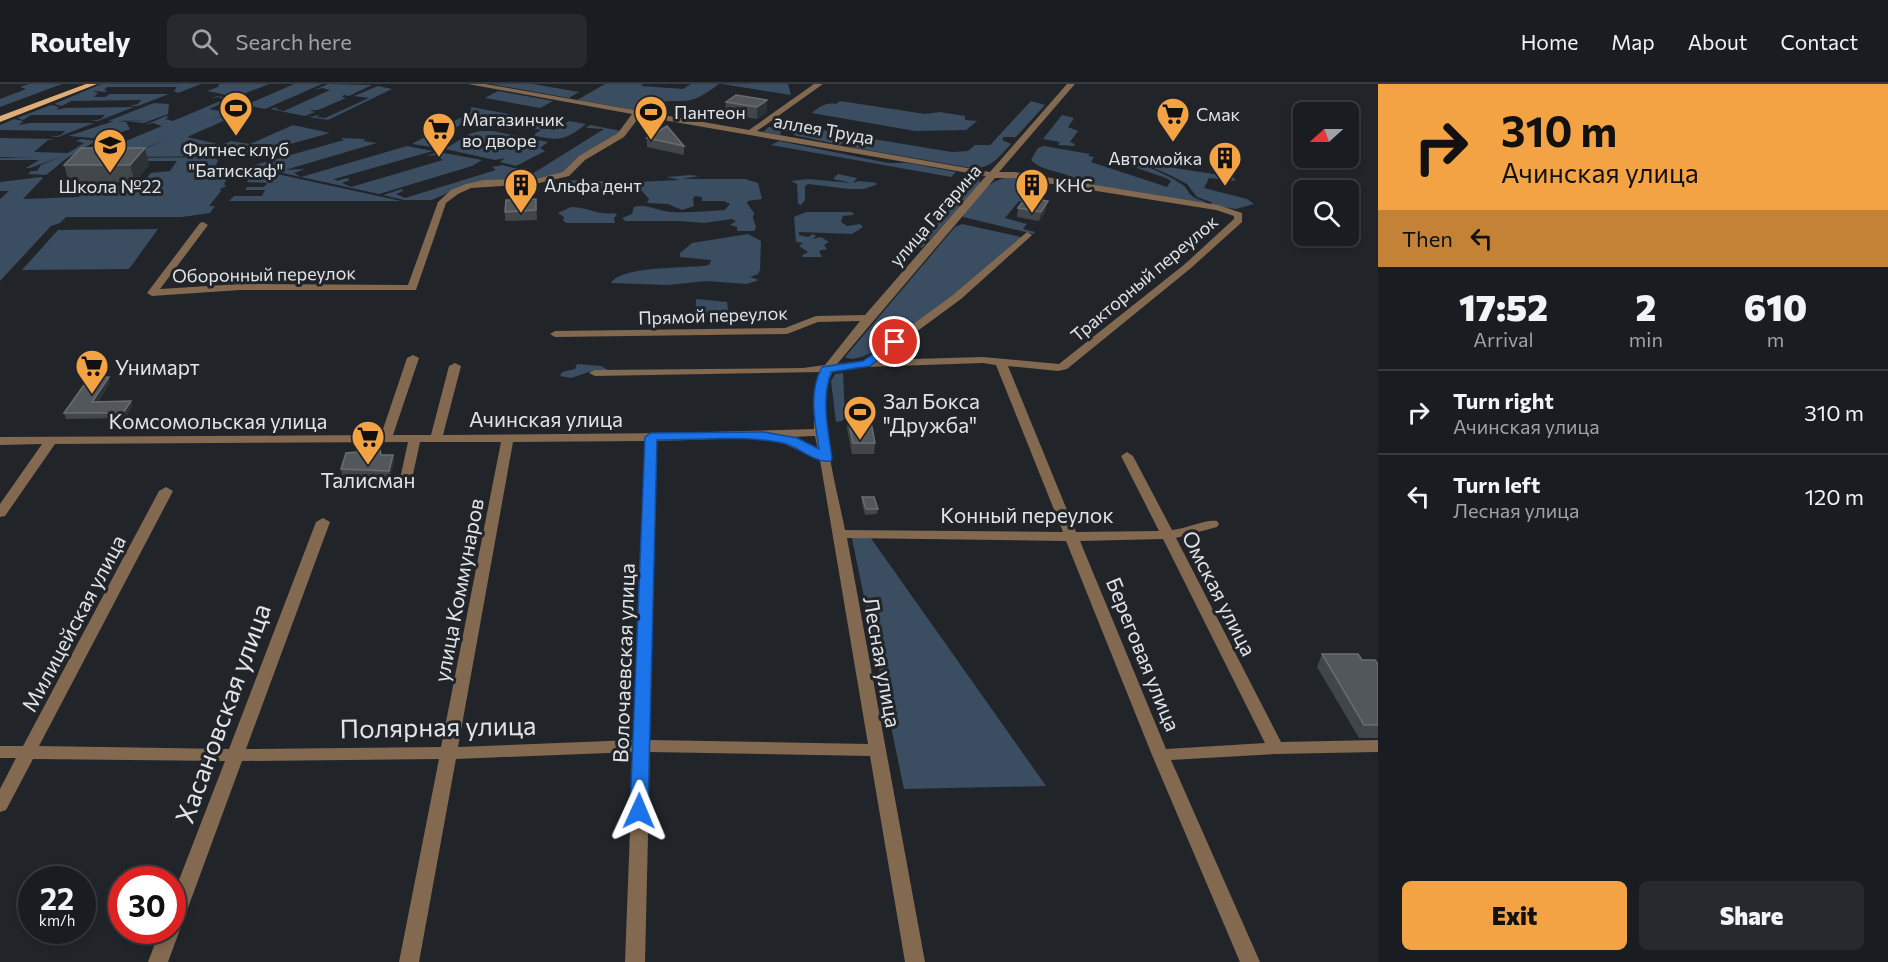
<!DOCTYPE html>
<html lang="en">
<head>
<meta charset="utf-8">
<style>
  body { margin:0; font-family:Commissioner,sans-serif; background:#26292d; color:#f1f3f6; height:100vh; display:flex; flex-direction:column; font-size:22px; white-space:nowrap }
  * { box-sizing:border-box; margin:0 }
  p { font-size:20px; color:#9fa1a5 }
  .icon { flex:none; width:33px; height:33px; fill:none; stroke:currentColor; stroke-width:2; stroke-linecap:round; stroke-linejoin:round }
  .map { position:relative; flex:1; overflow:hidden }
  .details { display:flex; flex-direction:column; background:#191c20; width:510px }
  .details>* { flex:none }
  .top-card { background:#f4a344; color:#111; overflow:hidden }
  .needle { width:39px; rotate:249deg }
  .buttons { position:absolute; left:1293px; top:18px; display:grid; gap:12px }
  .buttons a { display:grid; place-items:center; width:66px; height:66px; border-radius:9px; background:#191c20; box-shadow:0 3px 9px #0003,0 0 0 2px #373a3e; font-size:30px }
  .speed { position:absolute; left:18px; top:782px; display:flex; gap:12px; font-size:30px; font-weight:700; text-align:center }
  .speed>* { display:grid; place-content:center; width:78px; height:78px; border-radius:50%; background:#191c20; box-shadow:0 3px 9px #0003,0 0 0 2px #373a3e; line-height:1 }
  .speed small { font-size:15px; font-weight:400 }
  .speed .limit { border:9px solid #d22; background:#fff; color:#111 }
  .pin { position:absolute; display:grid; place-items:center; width:51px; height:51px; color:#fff; margin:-26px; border:3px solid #fff; border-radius:50%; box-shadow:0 2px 6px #0007 }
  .me { position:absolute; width:66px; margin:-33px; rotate:1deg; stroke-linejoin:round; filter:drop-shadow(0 0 4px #0008) }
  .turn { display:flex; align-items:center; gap:21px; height:126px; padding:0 24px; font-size:27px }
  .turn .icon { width:78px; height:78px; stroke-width:2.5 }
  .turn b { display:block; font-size:42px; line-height:51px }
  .then { display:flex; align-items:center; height:57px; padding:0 24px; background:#0003; gap:12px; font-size:22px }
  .eta { display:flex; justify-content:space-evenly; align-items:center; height:102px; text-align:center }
  .eta b { font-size:36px; font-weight:800; line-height:42px }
  .button { display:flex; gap:12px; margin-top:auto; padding:12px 24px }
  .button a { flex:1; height:69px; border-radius:9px; background:#f4a344; color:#111; font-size:24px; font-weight:800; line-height:69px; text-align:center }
  .button a+a { background:#26292d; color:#f1f3f6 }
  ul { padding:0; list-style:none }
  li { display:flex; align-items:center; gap:18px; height:84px; padding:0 24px; border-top:2px solid #373a3e }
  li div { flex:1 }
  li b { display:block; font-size:22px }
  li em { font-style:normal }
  header { display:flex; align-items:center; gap:36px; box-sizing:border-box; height:84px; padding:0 30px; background:#191c20; border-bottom:2px solid #373a3e }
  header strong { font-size:28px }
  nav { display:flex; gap:33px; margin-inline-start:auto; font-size:21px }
  .search { width:420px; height:54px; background:#26292d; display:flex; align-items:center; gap:15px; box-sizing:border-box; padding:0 21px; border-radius:9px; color:#9fa1a5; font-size:22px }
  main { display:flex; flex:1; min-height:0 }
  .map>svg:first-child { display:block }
  .green { fill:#3b4d61 }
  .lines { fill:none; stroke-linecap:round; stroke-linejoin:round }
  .minor { fill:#826950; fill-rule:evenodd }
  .major { fill:#e0ad77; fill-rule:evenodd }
  .wall { fill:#41464b }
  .shaded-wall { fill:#2d3237 }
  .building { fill:#52575c; stroke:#696d71; stroke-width:1.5 }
  .route { fill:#1a73e8; stroke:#114b97; stroke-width:1.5 }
  .labels { text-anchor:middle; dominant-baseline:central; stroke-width:6; stroke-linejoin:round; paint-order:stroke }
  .far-poi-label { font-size:18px; fill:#e1e4e7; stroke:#21252a; text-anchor:start }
  .far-street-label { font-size:18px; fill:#e1e4e7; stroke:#21252a }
  .poi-label { font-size:21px; fill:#e1e4e7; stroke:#21252a; text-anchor:start }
  .street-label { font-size:21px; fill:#e1e4e7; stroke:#21252a }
  .near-street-label { font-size:26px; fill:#e1e4e7; stroke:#21252a }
</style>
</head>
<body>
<header>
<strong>Routely</strong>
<div class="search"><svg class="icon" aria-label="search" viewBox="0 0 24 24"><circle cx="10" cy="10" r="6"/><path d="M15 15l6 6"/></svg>Search here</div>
<nav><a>Home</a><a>Map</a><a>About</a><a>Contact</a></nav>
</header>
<main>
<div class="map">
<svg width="1378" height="878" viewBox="0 0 1378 878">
  <rect width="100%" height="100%" fill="#21252a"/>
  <g class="green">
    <path d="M29,0H62L0,23V15L26,5L20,3Z"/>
    <path d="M101,0H201L178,9L174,7L177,3H107L104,6L107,7L106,8L93,7L98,9L94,13H105L110,10H169L138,22H129L138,20L141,16L71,17L62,22L54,20Z"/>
    <path d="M219,0H269L236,13L207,7L218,3Z"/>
    <path d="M294,0H322L265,25L232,18L238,16L248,20Z"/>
    <path d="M328,0L372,1L349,12L344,11L342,13L346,14L318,26H309L315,28L305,32L270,25L278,23L276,25L284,27L330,6L322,4L314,6Z"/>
    <path d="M491,0H533L579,8L569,14Z"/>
    <path d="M605,0H643L641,2L683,5L691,0H719C712,5 703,12 694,15C680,20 665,13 653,22L661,24L652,29L577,16Z"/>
    <path d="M722,0H788L791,11Z"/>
    <path d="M378,2L392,5L328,36L309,33L320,31L317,33L325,34L369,14L354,12Z"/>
    <path d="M498,7L553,17L540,24L485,14Z"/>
    <path d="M217,12L233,15L209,25L225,28L233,25L220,22L229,18L245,22L124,73L87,64L99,62L95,64L104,66L162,42L153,39L145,41L166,32L169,33L165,35L173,37L225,15L217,13L209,15Z"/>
    <path d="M840,17L925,30L940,28L965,32V36L977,37L966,46L915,47L812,29C819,23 826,18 836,20Z"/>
    <path d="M1031,17L1045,21L1016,53H1004L1002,56L1011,60C999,73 991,85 972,84L850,63L861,53L952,68L968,67L975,61H990Z"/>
    <path d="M154,19L169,20L168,30L144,39L126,37L151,36L118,37L126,38L130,45L103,55L68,52L114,37H108Z"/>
    <path d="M51,21L59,23L56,26L65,24L134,23L98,37H91L101,35L105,31H31L23,36L17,34Z"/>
    <path d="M246,23L253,24L187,53L222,61L231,57L250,60L293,41L330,49L239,74L248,71L243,69L230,72L128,73L185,46Z"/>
    <path d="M471,23L552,38L554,39L541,43L554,46L569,37L586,40C566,56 560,57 535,52V50L541,46L476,33L426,59L439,62L438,64L412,60L471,28Z"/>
    <path d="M1062,31L1074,34L1068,43L1078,47L1070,58L1075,60L1074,62L1058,61L1060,58L1043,55Z"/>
    <path d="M14,35L23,37L19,41L30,39H94L58,53H51L61,51L65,47L0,46V41Z"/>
    <path d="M776,38L852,51L840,61L793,51L796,49L783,47L780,49L781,51L763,48L769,43L773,44L775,42L772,41Z"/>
    <path d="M590,41L622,47L563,89L528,96L463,102L432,116H404L383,111L402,105L403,107L396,110L405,114L496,86L492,83L502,81L518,85L526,84L521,88L532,90L604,45L586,44Z"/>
    <path d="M480,47H493L548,58L540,64L545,67L516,82L500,78L505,74L495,76L445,65L469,50Z"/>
    <path d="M0,54L55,55L48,56L34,68L68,69L84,59L76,57L81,55L96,57L67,74L46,91L28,90L31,87H37L41,81L63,72L30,84H26L39,76H0V74L35,73H0Z"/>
    <path d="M341,54L366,55L363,57L377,59L285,86L305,85L294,89L301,93L407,62L433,67L334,95L337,97L347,94L350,96L342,99L351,103L443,76L435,71L425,72L439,68L482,76L472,82L379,110L251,82L344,56Z"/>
    <path d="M779,57L888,79H908L956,88L951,93L771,61Z"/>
    <path d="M1044,62L1090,70L1088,72L1094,73L1091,78L1094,79L1167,103L1171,97L1166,94L1108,74C1123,70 1169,91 1183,101C1187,104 1188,109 1192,112C1198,117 1204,115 1208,121L1074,98V94C1059,86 1043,88 1031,76L1038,64Z"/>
    <path d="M214,73L218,76L216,81L240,83L231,87L224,100L226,102L220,105L221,107L209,122H215L210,129L182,133H66L60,139L51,142L0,197V115L9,107H0V98L41,93L43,94L23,115L79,113L80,110H57L65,102L154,101L141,100L151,89L170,87L177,77H124L129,74Z"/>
    <path d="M1142,79L1233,93L1236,97L1209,94L1204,104L1247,115L1254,120L1236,125L1213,122L1211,118L1197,113L1187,100L1172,92Z"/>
    <path d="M249,84L401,117H229L234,112H262L265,106H245L247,103H264L267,99L247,98L253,88H248Z"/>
    <path d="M838,90L857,94L853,99L859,97L877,99L876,101L863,105H849L808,100L805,102V116L801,121L798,120L797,100L791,97L808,95L851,99L833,95Z"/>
    <path d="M691,91L699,92L683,95H745L758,99L762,115L748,117L747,119L754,129L753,134L756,143L754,147H737V143L730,141L736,137L732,135L704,139L679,137H625L622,134L632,130L634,123C648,119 659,128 672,128C689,129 707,127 725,126L730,120L724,117H702V113L695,112L693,115L694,122L682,126L668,120L647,119L649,115L642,107L554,102L567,96L635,98L680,96L666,93Z"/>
    <path d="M1014,93L1048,99L1046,102L1028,99L1025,104L1044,106L1038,118L1019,117L1005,134L1027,140L1023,145L1035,148L1034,150L963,133V131C980,111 987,94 1014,93Z"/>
    <path d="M977,94L981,99L923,163L915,165Z"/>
    <path d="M571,123C587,123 600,132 614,129L617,131L614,134L615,139H566L563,136L564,133L558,129Z"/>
    <path d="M806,128H852L854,131L843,132L841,138L847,142L860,140L863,143L852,150L799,148V151L808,153L813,150L816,152L812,155L821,153L829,158L824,161L827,165L819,167L822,173H803L801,172L808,168L799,162L803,159L796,158L794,133Z"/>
    <path d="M962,140L1021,153C997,174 871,290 845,273L955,143Z"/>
    <path d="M158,145L129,185L22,186L58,146Z"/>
    <path d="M748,150L761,157L760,186L758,190L750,193L759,196L747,200L707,197L668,201L611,199C622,181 688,185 709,181L711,176L680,173V169L692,159Z"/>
    <path d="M696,215L727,218L729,233H695Z"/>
    <path d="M577,280L601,282L608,286L589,288L571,294L560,292L562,288L575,285Z"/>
    <path d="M843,289L845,333L842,337L836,338L831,297L835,290Z"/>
    <path d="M851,450H868L1046,702L904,705Z"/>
  </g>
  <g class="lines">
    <path class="minor" d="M468,0H485L749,46L814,0H823L757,47L990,88L1067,0H1075L999,88H1015L1218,121L1242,129V138L1191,184L1067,285L1058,287L1008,282L1076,448L1159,447L1121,372L1127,368L1133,372L1172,446C1185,445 1206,435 1217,437L1219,440L1217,443L1176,454L1281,658L1378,656V668L1276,670L1171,676L1260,878H1240L1152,671L1066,457L847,454L925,878H905L870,672L650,668L645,878H625L633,668L456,675L419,878H399L439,675L242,677L168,878H148L160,846H172V814L225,677L33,675L6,726L0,728V705L16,674H0V662H23L159,407L166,403L173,407L39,662L229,665L316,438L323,434L330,438L246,665L441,663L501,358H420L412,395L406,399L400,395L408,358L55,360L5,432L0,433V420L42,360L0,361V353L381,351L407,274L413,271L419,274L393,351H431L449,282L455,279L461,282L443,351L671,349L814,345V310L821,288L595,292L589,289L595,286L803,284L825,281L860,237L818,238L787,250L555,253L550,250L555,247L785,244L816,232L865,231L986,92L640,32L624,53L585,76L569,92L535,100L471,104L458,110L446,119L416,206H240L152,212L147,209L200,139L203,138L208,141L160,205L240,200L408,201L438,118L451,106L466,100L484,96L535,95L563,88L579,72L618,49L632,30ZM995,94H1015L1216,126L1234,132V135L1185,180L1059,280L983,273L878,276L961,215L1030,153L1032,151L1027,148L953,211L863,277L837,280ZM983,279L996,281L1063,448L845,446C837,404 813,325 833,287L866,283ZM815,352L818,366L789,353ZM776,353L778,357L820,376L868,660L650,656L657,357ZM645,357L633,656L458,663L513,358ZM1163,455L1265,659L1166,665L1080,457Z"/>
    <path class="major" d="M86,0H97L0,38V32Z"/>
  </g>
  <g class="wall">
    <path d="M736,11L767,28L757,35L725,30L726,18Z"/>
    <path d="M647,54L684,62V71L647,63Z"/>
    <path d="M64,81H149L135,98L69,99Z"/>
    <path d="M527,96V116L536,115L537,136L505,137V128L518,116Z"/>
    <path d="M1018,124L1046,127L1039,137L1017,133Z"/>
    <path d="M110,299L98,318L131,317L132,323L125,334L66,335L64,329Z"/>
    <path d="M848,333L875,359L874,370H852L847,344Z"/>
    <path d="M381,371H393L394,377L390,393L342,391L341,385Z"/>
    <path d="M862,413L878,425L877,430L865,431L862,419Z"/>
    <path d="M1322,570L1362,576L1378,580V654H1359L1317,583Z"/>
  </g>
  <g class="shaded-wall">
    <path d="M767,16V28L757,35V23Z"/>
    <path d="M145,64L149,81L135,98L130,81Z"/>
    <path d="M1048,117L1046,127L1039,137L1041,128Z"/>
    <path d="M109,293L110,299L94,323L92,318Z"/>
    <path d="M131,317L132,323L125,334L123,329Z"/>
    <path d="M393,371L394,377L390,393L389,387Z"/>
  </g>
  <g class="building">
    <path d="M736,11L767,16L757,23L726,18Z"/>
    <path d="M667,42L684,62L647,54Z"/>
    <path d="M81,64H145L130,81H64Z"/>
    <path d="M518,96H527L526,116L536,115V126L505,128L506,116H518Z"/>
    <path d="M1026,113L1048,117L1041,128L1018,124Z"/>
    <path d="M109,293L92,318L131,317L123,329H64L89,294Z"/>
    <path d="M848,333H870L875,359H853Z"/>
    <path d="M380,366L381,371H393L389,387L341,385L346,369Z"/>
    <path d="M862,413H874L878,425H866Z"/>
    <path d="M1322,570H1358L1362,576H1375L1378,580V641H1364Z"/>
  </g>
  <path class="route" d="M895,255L901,258L899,260L870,282L831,288C821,317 828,345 832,374L831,377C815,380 798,362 783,359C743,351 699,356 657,356L648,727L645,732L639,734L633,732L630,727L645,353L651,349L764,348L797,354L819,365C815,337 808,309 822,283L863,277Z"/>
  <defs>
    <g id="stadium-pin" transform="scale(1.725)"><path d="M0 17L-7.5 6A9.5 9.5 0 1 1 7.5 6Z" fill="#f4a344" stroke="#21252a"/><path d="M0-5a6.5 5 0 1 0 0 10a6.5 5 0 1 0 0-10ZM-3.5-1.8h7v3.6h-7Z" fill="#111"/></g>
    <g id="supermarket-pin" transform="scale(1.725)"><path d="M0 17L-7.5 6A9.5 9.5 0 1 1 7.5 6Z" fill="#f4a344" stroke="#21252a"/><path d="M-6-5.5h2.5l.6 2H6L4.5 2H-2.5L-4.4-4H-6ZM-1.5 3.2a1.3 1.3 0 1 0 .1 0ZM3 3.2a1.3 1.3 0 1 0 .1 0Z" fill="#111"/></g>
    <g id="school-pin" transform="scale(1.725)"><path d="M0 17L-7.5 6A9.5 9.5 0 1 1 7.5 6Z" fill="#f4a344" stroke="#21252a"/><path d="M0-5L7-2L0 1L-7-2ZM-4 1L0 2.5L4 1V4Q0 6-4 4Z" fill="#111"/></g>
    <g id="building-pin" transform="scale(1.725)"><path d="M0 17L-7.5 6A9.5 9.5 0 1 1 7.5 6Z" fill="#f4a344" stroke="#21252a"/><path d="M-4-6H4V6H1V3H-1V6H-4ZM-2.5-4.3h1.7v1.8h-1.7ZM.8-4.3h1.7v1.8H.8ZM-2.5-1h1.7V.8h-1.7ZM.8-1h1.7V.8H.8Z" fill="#111"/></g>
  </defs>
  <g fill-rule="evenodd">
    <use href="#stadium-pin" x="236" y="24"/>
    <use href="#stadium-pin" x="651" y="28"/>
    <use href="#supermarket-pin" x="1173" y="30"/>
    <use href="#supermarket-pin" x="439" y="45"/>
    <use href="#school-pin" x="110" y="61"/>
    <use href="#building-pin" x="1225" y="74"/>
    <use href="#building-pin" x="521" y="101"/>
    <use href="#building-pin" x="1032" y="101"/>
    <use href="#supermarket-pin" x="92" y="282"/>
    <use href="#stadium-pin" x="860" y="328"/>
    <use href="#supermarket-pin" x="368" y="353"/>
  </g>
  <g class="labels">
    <g class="far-poi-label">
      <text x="674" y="28">Пантеон</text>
      <text x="1196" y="30">Смак</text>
      <text x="462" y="35">Магазинчик<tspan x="462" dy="21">во дворе</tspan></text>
      <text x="236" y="65" text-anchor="middle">Фитнес клуб<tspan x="236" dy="21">"Батискаф"</tspan></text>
      <text x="1202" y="74" text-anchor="end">Автомойка</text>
      <text x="544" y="101">Альфа дент</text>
      <text x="1055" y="101">КНС</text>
      <text x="110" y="102" text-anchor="middle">Школа №22</text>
    </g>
    <g class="far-street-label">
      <text transform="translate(824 45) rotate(10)">аллея Труда</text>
      <text transform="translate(935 131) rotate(-49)">улица Гагарина</text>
      <text transform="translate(264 190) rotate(-1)">Оборонный переулок</text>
      <text transform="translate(1144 194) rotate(-40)">Тракторный переулок</text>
      <text transform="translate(713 231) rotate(-2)">Прямой переулок</text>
    </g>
    <g class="poi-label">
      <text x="115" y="282">Унимарт</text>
      <text x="883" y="316">Зал Бокса<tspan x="883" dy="24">"Дружба"</tspan></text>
      <text x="368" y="395" text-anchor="middle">Талисман</text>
    </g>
    <g class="street-label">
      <text x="546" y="334">Ачинская улица</text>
      <text x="218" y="336">Комсомольская улица</text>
      <text x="1027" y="430">Конный переулок</text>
      <text transform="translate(458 506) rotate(-79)">улица Коммунаров</text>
      <text transform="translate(1220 509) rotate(63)">Омская улица</text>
      <text transform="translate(73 539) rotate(-62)">Милицейская улица</text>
      <text transform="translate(1144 570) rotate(68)">Береговая улица</text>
      <text transform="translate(883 578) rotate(80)">Лесная улица</text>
      <text transform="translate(623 579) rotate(-88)">Волочаевская улица</text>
    </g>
    <g class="near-street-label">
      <text transform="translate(222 629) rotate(-70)">Хасановская улица</text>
      <text transform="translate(438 642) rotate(-1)">Полярная улица</text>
    </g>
  </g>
</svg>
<div class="buttons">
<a><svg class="needle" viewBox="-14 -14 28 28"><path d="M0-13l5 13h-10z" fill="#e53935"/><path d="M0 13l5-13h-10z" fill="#9fa1a5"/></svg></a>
<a><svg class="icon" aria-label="search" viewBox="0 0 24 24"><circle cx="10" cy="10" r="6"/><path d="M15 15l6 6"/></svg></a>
</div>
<div class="speed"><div>22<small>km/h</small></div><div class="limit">30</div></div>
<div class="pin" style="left:895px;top:258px;background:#d93025"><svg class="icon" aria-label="arrive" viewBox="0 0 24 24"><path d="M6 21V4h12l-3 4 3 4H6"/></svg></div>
<svg class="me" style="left:639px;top:727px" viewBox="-20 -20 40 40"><path d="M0-17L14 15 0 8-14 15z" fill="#1a73e8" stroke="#fff" stroke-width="4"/></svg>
</div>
<section class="details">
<div class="top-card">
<div class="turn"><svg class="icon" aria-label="right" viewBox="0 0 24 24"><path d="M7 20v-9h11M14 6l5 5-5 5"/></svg><div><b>310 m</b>Ачинская улица</div></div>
<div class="then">Then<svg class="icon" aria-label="left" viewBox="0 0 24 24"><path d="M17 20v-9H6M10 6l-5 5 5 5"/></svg></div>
</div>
<div class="eta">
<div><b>17:52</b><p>Arrival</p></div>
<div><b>2</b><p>min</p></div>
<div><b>610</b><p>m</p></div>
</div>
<ul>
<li><svg class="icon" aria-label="right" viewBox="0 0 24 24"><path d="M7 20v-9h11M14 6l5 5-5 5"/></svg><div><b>Turn right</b><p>Ачинская улица</p></div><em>310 m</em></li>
<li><svg class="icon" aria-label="left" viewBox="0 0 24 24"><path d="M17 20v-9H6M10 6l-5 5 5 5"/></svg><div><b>Turn left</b><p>Лесная улица</p></div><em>120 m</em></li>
</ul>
<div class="button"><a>Exit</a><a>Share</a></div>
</section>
</main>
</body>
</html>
